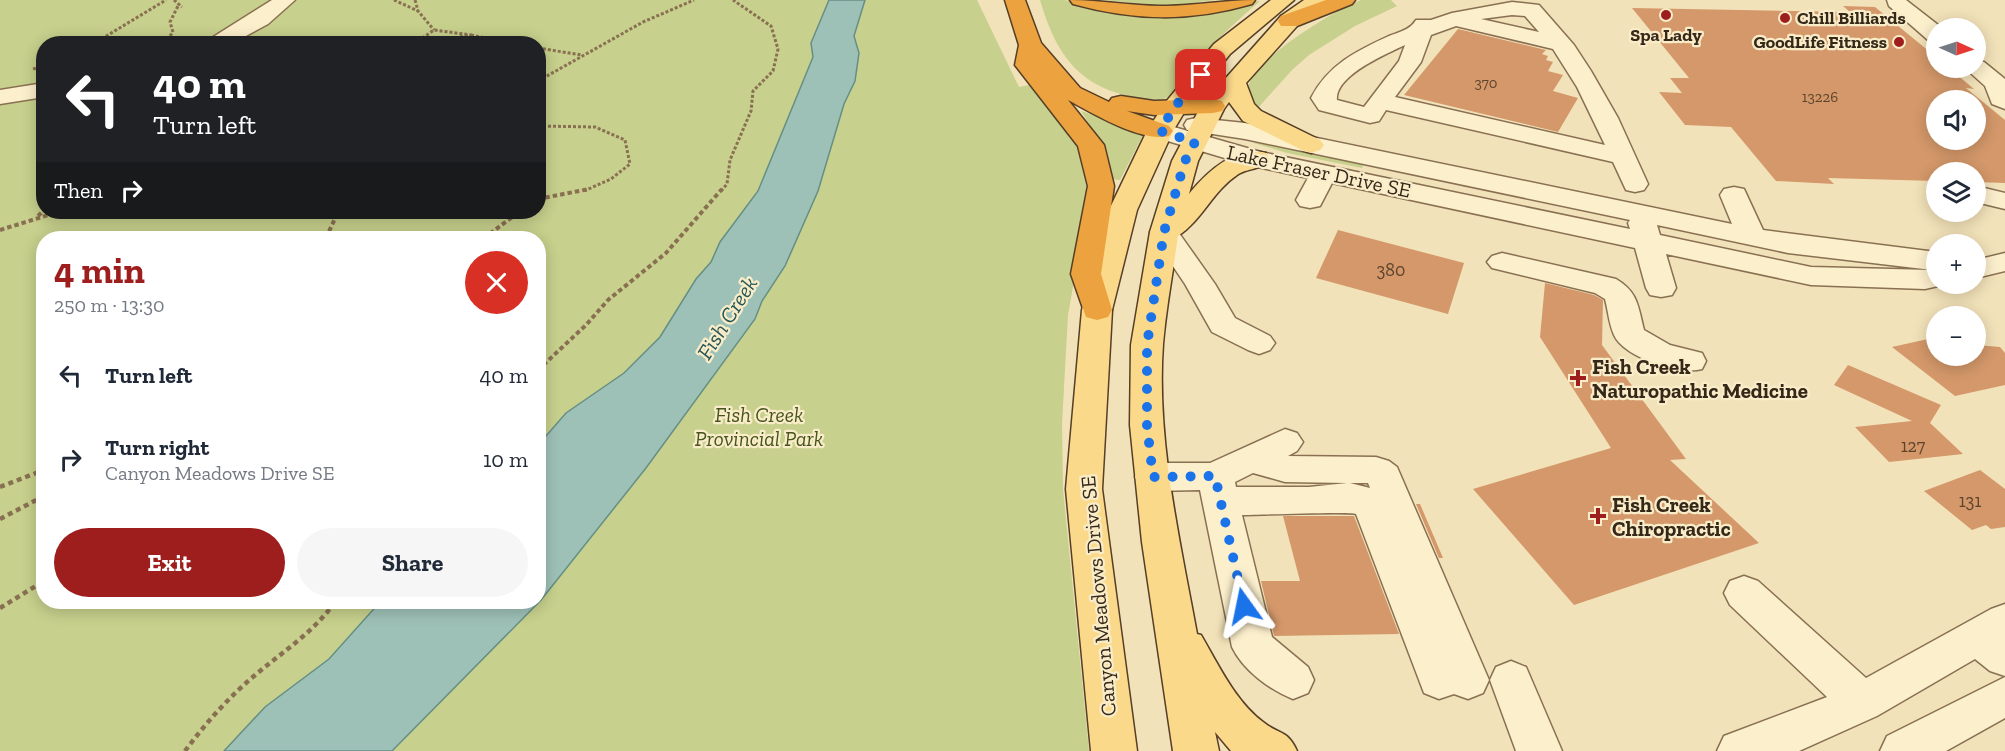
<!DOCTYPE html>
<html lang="en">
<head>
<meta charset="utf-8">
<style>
  body { margin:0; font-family:"Zilla Slab",serif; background:#f6f6f7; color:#1f2937; height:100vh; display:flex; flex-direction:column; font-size:22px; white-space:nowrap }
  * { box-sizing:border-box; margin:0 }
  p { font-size:20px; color:#747a83 }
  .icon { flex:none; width:33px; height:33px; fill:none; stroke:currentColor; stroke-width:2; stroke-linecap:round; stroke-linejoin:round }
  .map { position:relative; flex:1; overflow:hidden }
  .side { position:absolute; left:36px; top:231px; width:510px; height:378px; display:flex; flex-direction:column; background:#fff; border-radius:24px; box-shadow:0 3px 15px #0003 }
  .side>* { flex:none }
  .banner { position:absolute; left:36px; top:36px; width:510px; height:183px; border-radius:24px; box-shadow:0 3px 15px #0003; background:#202124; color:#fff; overflow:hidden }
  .needle { width:39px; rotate:93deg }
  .controls { position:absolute; left:1926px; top:18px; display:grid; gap:12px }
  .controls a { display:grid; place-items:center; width:60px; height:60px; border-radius:50%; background:#fff; box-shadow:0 3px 15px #0003; font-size:30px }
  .pin { position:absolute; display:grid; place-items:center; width:51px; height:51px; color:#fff; margin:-26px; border-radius:12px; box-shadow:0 3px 9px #0006 }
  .me { position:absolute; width:66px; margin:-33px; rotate:348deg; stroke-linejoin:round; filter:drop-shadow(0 0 4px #0008) }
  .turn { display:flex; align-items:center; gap:21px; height:126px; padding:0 18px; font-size:27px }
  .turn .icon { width:78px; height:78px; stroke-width:2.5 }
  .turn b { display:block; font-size:42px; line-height:51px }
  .then { display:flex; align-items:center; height:57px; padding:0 18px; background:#0003; gap:12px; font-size:22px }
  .round { display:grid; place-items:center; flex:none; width:63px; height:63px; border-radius:32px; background:#f6f6f7 }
  .headline { display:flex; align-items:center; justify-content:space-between; height:102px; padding:0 18px }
  h1 { font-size:36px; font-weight:800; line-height:45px; color:#9e1e1d }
  .action { display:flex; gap:12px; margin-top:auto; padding:12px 18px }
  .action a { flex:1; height:69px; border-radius:36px; background:#9e1e1d; color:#fff; font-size:24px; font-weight:800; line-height:69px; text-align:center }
  .action a+a { background:#f6f6f7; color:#1f2937 }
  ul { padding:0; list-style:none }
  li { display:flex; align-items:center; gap:18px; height:84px; padding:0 18px }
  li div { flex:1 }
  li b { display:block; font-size:22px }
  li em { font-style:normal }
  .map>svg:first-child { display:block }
  .green { fill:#c7d08c; fill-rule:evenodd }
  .water { fill:#9ec1b7; stroke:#658f85; stroke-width:1.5 }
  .building { fill:#d4986a; fill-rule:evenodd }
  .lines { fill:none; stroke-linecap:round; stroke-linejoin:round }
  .minor-casing { stroke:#897052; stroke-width:3 }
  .major-casing { stroke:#563e27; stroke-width:3 }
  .highway-casing { stroke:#563e27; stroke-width:3 }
  .path-far2 { stroke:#897052; stroke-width:3; stroke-dasharray:3 2; stroke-linecap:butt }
  .path-far1 { stroke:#897052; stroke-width:4; stroke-dasharray:4.5 3; stroke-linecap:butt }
  .path { stroke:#897052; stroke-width:4.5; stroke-dasharray:5 4; stroke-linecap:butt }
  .minor { fill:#fcefcc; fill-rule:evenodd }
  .major { fill:#fbd98b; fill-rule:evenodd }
  .highway { fill:#eca23e; fill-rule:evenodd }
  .route { stroke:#1a73e8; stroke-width:10; stroke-dasharray:0 18 }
  .poi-dot { fill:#9e1e1d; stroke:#f9ecc9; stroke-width:2 }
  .labels { text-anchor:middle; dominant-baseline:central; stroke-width:4.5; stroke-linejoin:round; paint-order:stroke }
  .far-number-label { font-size:15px; fill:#5e442d }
  .far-poi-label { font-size:18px; font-weight:bold; fill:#362819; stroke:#f9ecc9; text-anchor:start }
  .number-label { font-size:18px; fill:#5e442d }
  .street-label { font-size:21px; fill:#362819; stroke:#f9ecc9 }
  .poi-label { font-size:21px; font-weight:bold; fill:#362819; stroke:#f9ecc9; text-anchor:start }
  .park-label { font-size:21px; font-style:italic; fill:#46551d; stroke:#f9ecc9 }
  .water-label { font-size:22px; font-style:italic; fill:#265856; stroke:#f9ecc9 }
</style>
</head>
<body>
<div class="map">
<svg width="2005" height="751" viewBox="0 0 2005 751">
  <rect width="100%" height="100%" fill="#f2e2b9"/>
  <g class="green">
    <path d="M0,0H977L1019,87L1029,85L1078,140L1090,191L1068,315L1062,424L1063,489L1089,751H0ZM44,44H538V212H44ZM44,238H538V602H44Z"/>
    <path d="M1040,0H1064L1119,12L1260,1C1239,19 1219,37 1200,58C1190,70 1180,87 1168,97C1161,102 1149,99 1141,98C1080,90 1056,55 1040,0Z"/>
    <path d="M1103,0H1216L1165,6Z"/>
    <path d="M1361,0H1391L1397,6L1355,26L1309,55L1292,70L1258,108C1253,103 1247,95 1248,88C1253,59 1335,10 1361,0Z"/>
    <path d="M1081,111L1143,131L1144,133L1120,180L1111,179L1102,144Z"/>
    <path d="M1258,139L1364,163L1362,168L1287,153L1254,143Z"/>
  </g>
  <path class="water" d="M829,0H865L854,36L859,53L855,81L844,104L818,191L785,266L762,301L755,319L646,468L541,600L392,751H224L265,707L329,659L380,602H538L539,444L566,413L624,373L660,337L696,279L711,262L720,242L758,191L813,57L811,43Z"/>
  <g class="building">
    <path d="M1843,6L1875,7L1936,57V68H1949L1974,89L1966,88L2005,120V183L1976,182V172H1936V181L1828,178L1834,184L1776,181L1731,127L1685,125L1659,92L1682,93L1670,78H1689L1632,8L1850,12ZM1936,100H1976V140H1936Z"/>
    <path d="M1458,29L1546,50L1542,54L1548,56L1546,60L1553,62L1548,71L1563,75L1553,91L1578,98L1558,132L1404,95Z"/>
    <path d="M1338,230L1464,263L1448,314L1316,278Z"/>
    <path d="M1545,283L1594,295L1603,300L1602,345L1686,459L1670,460L1759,543L1574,605L1473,489L1611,448L1540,337Z"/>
    <path d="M1928,339L1936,346V356H1976V345L2000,347L2005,353V385L1955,396L1892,347Z"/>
    <path d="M1848,365L1941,405L1930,423L1963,454L1889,462L1855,427L1912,421L1834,385Z"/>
    <path d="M1980,470L2005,489V527L1991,529L1986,525L1972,530L1924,491Z"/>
    <path d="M1416,504H1420L1443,558H1439Z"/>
    <path d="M1283,516H1354L1399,634L1274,636L1261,581H1300Z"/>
  </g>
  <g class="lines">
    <g class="minor-casing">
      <g id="minor">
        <path d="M272,0H295L268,24L231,44H202Z"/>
        <path d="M1887,0H1906L1942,28H1936V42L1928,40L1889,6Z"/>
        <path d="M1512,2L1539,5L1574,45L1591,71L1618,118L1648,184L1644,190L1635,192L1626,190L1613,162L1386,110L1379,121L1370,123L1319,110L1311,98C1328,65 1356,51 1389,36C1399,32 1410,30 1416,20H1431L1452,13ZM1512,15L1525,16L1539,32L1481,19ZM1456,26L1553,49L1577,87L1605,145L1395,97L1421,62L1431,35ZM1405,45L1399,61L1364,107L1337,100C1334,76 1386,54 1405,45Z"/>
        <path d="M1976,60L1984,62L2005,79V109L1992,104L1985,86L1965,68H1976Z"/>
        <path d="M44,83V97L0,104V90Z"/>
        <path d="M1196,118L1245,123L1732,224L1720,195L1724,189L1734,187L1744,189L1763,230L1936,252V284H1947L1925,289L1811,285L1666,254L1676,288L1672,295L1661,297L1650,295L1646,288L1635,248L1332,183L1320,206L1310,208L1300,206L1296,200L1308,178L1248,165L1151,136L1147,131L1151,126L1160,123L1261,152L1630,229L1628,223L1630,220L1245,139L1187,130L1184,125L1187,120ZM1657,225L1788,253L1932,270L1811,267L1660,235Z"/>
        <path d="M1976,186L2005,193V209L1976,202Z"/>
        <path d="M1164,223L1174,226L1215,284L1235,318L1270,336L1275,343L1270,350L1259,354L1248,350L1212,332L1185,284L1150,232L1154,226Z"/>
        <path d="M1502,253L1616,279C1638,292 1638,306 1644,330L1670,345L1702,353L1706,361L1702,369C1680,375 1624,358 1614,335C1609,324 1608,310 1605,299L1595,293L1492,268L1487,262L1492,256Z"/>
        <path d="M2005,253V271L1976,278V260Z"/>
        <path d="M1285,429L1297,433L1303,442L1297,451L1288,456L1376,457L1389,461L1397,467L1489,680L1483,693L1468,699L1454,694L1439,699L1424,693L1356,514C1350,511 1258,515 1242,515L1272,637L1308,667L1314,680L1308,693L1293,699C1270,690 1243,670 1232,647L1200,490L1153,491L1140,487L1135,477L1140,467L1153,463H1210ZM1253,473L1285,482L1347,483L1309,487H1236L1235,482ZM1350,483H1368L1370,488Z"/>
        <path d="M1744,576L1758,581L1866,678L1991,609L2005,604V676L1990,671L1975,659L1877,716L1799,751H1717L1724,736L1827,697L1730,605L1724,593L1730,581Z"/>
        <path d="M1511,661L1526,667L1562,751H1516L1490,680L1496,667Z"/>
        <path d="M2005,677V718L1946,751H1880L1887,736Z"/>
      </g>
    </g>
    <g class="major-casing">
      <g id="major">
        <path d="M1271,0H1294L1230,54L1185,111L1173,131L1137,210L1112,310L1102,489L1137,751H1091L1066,489L1082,310L1109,210L1147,131L1165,103L1214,44Z"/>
        <path d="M1304,0H1328L1297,26L1246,83L1254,104L1261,111L1320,140L1324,145L1320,150L1311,153L1302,150L1243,121L1229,102L1224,109L1198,161L1189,194C1207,172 1234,146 1266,153L1270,159C1262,170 1247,168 1237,175C1213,191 1202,220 1178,236C1173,272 1166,308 1163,344C1156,439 1180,541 1197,634L1201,635C1218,664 1235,701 1263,722C1279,735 1287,729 1297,751H1231L1215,732L1219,751H1173L1142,542L1130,425L1131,345L1150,232L1172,161L1201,106L1281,16Z"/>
      </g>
    </g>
    <g class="highway-casing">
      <g id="highway">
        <path d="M1005,0H1025L1041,43L1080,88L1109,102L1112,98L1121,96L1154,101L1213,99L1222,101L1225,106L1222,111L1213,113L1154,115L1127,111L1169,126L1173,131L1169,136C1142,143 1092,113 1068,100L1104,145L1114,186L1101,274L1112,310L1108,317L1097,320L1086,317L1071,274L1088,186L1078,146L1015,65L1019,45Z"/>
        <path d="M1070,0C1101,0 1131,6 1163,6C1194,6 1224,0 1255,0L1252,4C1190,22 1135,21 1073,4Z"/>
        <path d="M1326,0H1355L1352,4L1297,26H1281L1278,21L1281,16Z"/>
      </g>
    </g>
    <g class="path-far2">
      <path d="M174,0L182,7"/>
      <path d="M394,0L418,11"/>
      <path d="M415,0L418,11L434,30"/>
      <path d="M471,35L515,44"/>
      <path d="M93,44L166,0"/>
      <path d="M164,44L173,32L170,22L179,4"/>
      <path d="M414,44L434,30L471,35L422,44"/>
      <path d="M538,48L582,55"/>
      <path d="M33,69L44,66"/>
      <path d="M538,81L643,22L694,0"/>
      <path d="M538,126L595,127L625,140L630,164L611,179L584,191"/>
      <path d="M721,191L727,184L730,160L751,111L753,91L773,71L778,49L771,26L733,0"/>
    </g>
    <g class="path-far1">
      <path d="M538,199L589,189"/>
      <path d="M38,216L44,210"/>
      <path d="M0,230L58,212"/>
      <path d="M326,238L338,212"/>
      <path d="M484,238L519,212"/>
      <path d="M538,370L586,325L608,300L666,253L722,189"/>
    </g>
    <g class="path">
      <path d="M0,487L44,470"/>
      <path d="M0,519L44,496"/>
      <path d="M0,608L44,581"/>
      <path d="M185,751C205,724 228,698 254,676C282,652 313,633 335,602"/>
    </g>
    <use href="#minor" class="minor"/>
    <use href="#major" class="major"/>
    <use href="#highway" class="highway"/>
  </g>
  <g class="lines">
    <path class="route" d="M1201,75L1174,108L1160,131L1195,142L1185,161L1164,232L1147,345V425L1153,477L1215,476L1244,606"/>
  </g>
  <g class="poi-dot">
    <circle cx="1666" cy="15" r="6"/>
    <circle cx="1785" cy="18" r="6"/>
    <circle cx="1899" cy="42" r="6"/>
    <path d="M1575 369h6v6h6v6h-6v6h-6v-6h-6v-6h6z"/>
    <path d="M1595 507h6v6h6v6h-6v6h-6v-6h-6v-6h6z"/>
  </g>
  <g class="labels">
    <g class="far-number-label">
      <text x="1486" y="83">370</text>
      <text x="1820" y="97">13226</text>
    </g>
    <g class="far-poi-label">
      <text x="1797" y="18">Chill Billiards</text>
      <text x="1666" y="35" text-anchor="middle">Spa Lady</text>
      <text x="1887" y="42" text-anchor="end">GoodLife Fitness</text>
    </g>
    <g class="number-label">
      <text x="1391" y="270">380</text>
      <text x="1913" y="446">127</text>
      <text x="1970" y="501">131</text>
    </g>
    <g class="street-label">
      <text transform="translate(1319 171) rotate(12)">Lake Fraser Drive SE</text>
      <text transform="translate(1098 596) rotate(-95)">Canyon Meadows Drive SE</text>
    </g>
    <g class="poi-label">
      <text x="1592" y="366">Fish Creek<tspan x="1592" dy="24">Naturopathic Medicine</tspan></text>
      <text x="1612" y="504">Fish Creek<tspan x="1612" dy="24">Chiropractic</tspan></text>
    </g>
    <g class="park-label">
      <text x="759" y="414">Fish Creek<tspan x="759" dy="24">Provincial Park</tspan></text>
    </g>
    <g class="water-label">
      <text transform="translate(727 318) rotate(-58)">Fish Creek</text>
    </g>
  </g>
</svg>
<div class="controls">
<a><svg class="needle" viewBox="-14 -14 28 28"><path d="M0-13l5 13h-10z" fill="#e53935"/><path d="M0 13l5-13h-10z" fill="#747a83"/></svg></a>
<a><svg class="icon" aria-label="sound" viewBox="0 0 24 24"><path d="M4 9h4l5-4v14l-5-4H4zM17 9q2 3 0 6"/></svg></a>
<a><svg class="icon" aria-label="layers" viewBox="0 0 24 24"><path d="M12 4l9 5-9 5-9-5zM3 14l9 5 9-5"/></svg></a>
<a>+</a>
<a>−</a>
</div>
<div class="pin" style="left:1201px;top:75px;background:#d93025"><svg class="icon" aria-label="arrive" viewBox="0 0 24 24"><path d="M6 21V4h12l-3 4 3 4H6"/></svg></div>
<svg class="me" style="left:1244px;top:606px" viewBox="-20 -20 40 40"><path d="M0-17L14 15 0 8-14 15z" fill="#1a73e8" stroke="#fff" stroke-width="4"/></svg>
<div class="banner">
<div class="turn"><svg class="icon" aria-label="left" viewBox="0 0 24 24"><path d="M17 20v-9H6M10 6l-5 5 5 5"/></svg><div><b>40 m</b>Turn left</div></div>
<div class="then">Then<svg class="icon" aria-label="right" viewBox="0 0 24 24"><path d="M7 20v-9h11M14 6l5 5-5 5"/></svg></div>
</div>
<section class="side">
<div class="headline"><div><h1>4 min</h1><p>250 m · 13:30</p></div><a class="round" style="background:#d93025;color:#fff"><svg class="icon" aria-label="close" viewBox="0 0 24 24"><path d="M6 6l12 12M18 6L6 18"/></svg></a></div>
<ul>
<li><svg class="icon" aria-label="left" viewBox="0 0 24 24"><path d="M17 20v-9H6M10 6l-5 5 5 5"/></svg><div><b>Turn left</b></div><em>40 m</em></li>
<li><svg class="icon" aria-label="right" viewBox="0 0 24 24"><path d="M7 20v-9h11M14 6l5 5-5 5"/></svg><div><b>Turn right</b><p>Canyon Meadows Drive SE</p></div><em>10 m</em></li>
</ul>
<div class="action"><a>Exit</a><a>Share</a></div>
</section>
</div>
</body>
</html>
